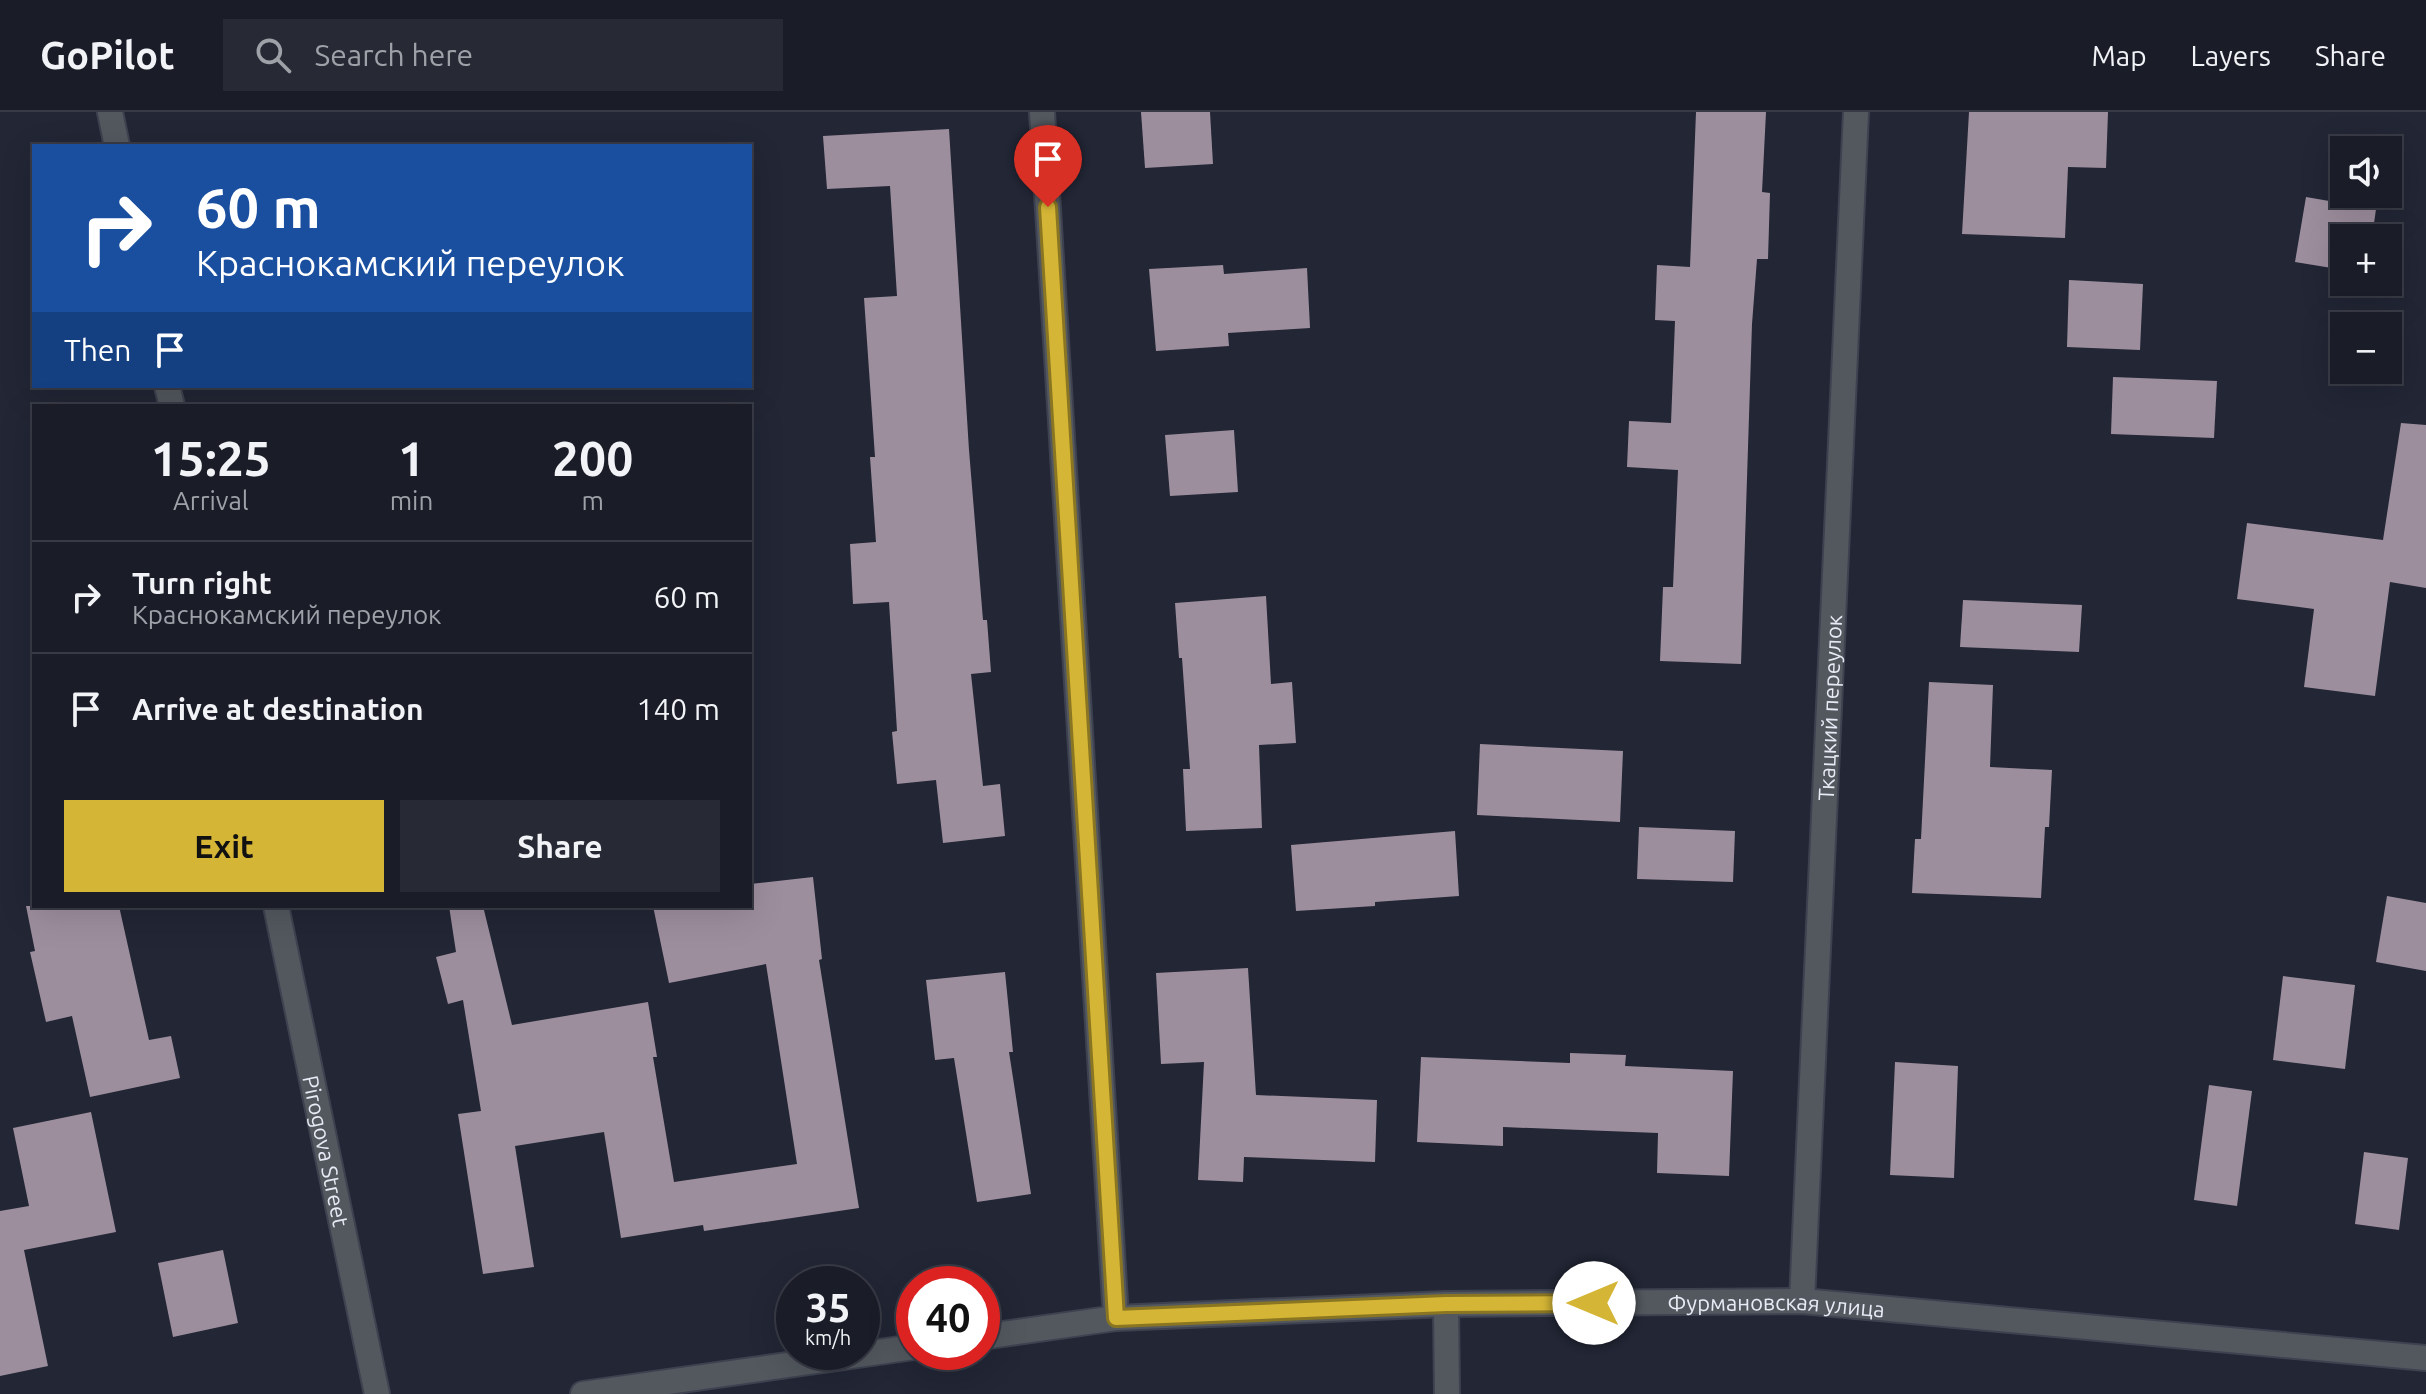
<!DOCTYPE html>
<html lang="en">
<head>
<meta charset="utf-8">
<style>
  body { margin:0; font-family:Ubuntu,sans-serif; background:#272934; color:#f1f3f6; height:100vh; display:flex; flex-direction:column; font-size:30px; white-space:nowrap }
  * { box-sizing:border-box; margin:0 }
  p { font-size:26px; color:#9fa1a8 }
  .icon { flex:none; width:44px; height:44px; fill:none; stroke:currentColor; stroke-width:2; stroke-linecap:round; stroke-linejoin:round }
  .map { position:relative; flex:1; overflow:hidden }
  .sheet { position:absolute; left:32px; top:292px; width:720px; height:504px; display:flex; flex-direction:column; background:#1a1c28; border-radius:0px; box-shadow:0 8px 32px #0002,0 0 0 2px #383a45 }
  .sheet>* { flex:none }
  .hud { position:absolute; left:32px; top:32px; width:720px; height:244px; border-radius:0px; box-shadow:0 8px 32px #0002,0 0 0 2px #383a45; background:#1a4fa0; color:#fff; overflow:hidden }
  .controls { position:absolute; left:2330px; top:24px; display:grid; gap:16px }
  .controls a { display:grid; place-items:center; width:72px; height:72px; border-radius:0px; background:#1a1c28; box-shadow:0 8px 32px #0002,0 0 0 2px #383a45; font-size:40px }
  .speed { position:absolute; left:776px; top:1154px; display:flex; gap:16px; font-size:40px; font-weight:700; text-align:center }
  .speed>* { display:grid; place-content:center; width:104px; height:104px; border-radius:50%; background:#1a1c28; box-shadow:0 8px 32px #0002,0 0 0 2px #383a45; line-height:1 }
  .speed small { font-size:20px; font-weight:400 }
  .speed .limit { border:12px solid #d22; background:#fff; color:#111 }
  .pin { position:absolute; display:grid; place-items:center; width:68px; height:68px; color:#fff; margin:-82px -34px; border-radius:50% 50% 50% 0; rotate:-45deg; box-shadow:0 0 8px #0007 }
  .pin .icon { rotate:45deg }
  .me { position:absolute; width:88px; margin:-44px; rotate:270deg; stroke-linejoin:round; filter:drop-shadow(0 0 6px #0008) }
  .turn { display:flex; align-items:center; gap:28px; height:168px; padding:0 32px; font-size:36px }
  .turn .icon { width:104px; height:104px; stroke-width:2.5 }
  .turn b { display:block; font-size:56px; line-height:68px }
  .then { display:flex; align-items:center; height:76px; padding:0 32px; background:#0003; gap:16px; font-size:30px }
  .eta { display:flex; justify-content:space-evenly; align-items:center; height:136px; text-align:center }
  .eta b { font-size:48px; font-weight:700; line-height:56px }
  .action { display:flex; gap:16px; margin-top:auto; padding:16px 32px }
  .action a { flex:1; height:92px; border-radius:0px; background:#d4b535; color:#111; font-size:32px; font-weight:700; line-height:92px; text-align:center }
  .action a+a { background:#272934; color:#f1f3f6 }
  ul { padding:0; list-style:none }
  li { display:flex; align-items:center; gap:24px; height:112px; padding:0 32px; border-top:2px solid #383a45 }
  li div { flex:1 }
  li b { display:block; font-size:30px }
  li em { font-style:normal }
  header { display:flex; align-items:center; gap:48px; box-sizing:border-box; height:112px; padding:0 40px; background:#1a1c28; border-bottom:2px solid #383a45 }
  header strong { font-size:38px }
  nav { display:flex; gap:44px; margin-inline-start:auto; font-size:28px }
  .search { width:560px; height:72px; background:#272934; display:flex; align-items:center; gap:20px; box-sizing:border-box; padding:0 28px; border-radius:0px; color:#9fa1a8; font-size:30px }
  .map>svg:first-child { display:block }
  .building { fill:#9d8e9d }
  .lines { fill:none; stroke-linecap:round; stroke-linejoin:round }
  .minor-casing { stroke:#3e4250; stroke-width:28 }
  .minor { stroke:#53585f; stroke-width:24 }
  .route-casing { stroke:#8a7622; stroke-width:20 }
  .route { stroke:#d4b535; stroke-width:14 }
  .labels { text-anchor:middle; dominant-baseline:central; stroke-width:8; stroke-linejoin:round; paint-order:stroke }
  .street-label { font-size:22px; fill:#e8ebf5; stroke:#222635 }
</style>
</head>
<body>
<header>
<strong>GoPilot</strong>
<div class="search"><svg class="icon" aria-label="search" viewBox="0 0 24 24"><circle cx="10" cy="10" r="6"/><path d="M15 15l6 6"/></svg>Search here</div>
<nav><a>Map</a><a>Layers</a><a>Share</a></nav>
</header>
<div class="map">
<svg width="2426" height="1282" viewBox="0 0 2426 1282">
  <rect width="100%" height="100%" fill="#222635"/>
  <g class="building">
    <path d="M1141,0H1210L1213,52L1145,56Z"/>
    <path d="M1696,0H1766L1762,80L1770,81L1768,147H1757L1752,212L1741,552L1660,549L1663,475H1673L1678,358L1627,355L1629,309L1671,311L1675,209L1655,208L1657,153L1690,155Z"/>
    <path d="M1969,0H2108L2106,56L2068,55L2065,126L1962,122Z"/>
    <path d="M949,17L969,338L983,508H987L991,560L971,562L983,674L1000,672L1005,724L943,731L936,668L897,672L892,620L897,619L889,490L853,492L850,432L876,430L870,345H875L864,186L897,184L890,74L827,77L823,24Z"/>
    <path d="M2306,85L2376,97L2372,126H2344V158L2295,150Z"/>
    <path d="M1223,153L1224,162L1307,156L1310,216L1228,221L1229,234L1156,239L1149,157Z"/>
    <path d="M2069,168L2143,172L2140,238L2067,235Z"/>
    <path d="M2113,265L2217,269L2214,326L2111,322Z"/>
    <path d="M2401,311L2426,313V476L2390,470L2375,584L2304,575L2314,497L2237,487L2247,411L2383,428Z"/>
    <path d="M1234,318L1238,380L1170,384L1165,323Z"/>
    <path d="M1266,484L1271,572L1292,570L1296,631L1259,633L1262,716L1186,719L1183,657H1190L1182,546H1179L1175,491Z"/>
    <path d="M1963,488L2082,493L2079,540L1960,535Z"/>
    <path d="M1929,570L1993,573L1990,655L2052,658L2049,715H2045L2041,786L1912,781L1915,727H1921Z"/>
    <path d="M1480,632L1623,639L1620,710L1477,703Z"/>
    <path d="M1639,715L1735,719L1733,770L1637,767Z"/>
    <path d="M1455,719L1459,784L1375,790V794L1296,799L1291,733Z"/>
    <path d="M813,765L822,847L819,848L859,1096L704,1119L703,1113L621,1126L604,1020L515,1034L534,1155L483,1162L458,1002L481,999L463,888L448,892L436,845L456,840L449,794H483L512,913L648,890L657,945H653L674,1070L797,1052L766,852L669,871L653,794H750V772Z"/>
    <path d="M2387,784L2426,791V859L2376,850Z"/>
    <path d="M26,794H119L149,928L171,924L180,966L90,985L72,904L46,910L30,840L35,839Z"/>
    <path d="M1248,856L1256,983L1377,988L1375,1050L1244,1045L1243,1070L1198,1068L1204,950L1161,952L1156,861Z"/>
    <path d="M1005,860L1013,940H1009L1031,1082L977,1090L954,946L935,948L926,868Z"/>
    <path d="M2283,864L2355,873L2345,957L2273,948Z"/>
    <path d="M1570,941L1626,943L1625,954L1733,959L1729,1064L1657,1061L1658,1021L1503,1015V1034L1417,1030L1421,945L1570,951Z"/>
    <path d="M1895,950L1958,954L1954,1066L1890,1063Z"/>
    <path d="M2209,973L2252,979L2237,1094L2194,1088Z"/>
    <path d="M91,1000L116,1120L24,1138L48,1254L0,1264V1099L29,1094L13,1016Z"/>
    <path d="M2364,1040L2408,1046L2399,1118L2355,1112Z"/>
    <path d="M223,1138L238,1211L173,1225L158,1151Z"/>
  </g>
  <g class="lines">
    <g class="minor-casing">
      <g id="minor">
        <path d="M110,0L117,34"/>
        <path d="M1042,0L1116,1206"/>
        <path d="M167,274L172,294"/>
        <path id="s1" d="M276,794L377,1282"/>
        <path id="s2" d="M1802,1189L1856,0"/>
        <path d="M1446,1192L1447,1282"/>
        <path id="s3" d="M982,1225L1116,1206L1446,1192L1802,1189L2426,1246"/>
        <path d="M583,1282L914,1235"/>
      </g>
    </g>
    <use href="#minor" class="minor"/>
  </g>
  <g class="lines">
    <g class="route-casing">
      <path id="route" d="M1048,95L1116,1206L1446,1192L1594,1191"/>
    </g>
    <use href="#route" class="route"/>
  </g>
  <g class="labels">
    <g class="street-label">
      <text stroke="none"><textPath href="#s2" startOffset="594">Ткацкий переулок</textPath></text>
      <text stroke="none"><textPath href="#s1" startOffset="250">Pirogova Street</textPath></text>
      <text stroke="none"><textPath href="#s3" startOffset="796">Фурмановская улица</textPath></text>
    </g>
  </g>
</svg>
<div class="controls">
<a><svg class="icon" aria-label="sound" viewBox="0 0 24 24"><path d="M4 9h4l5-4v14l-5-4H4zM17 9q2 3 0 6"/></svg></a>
<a>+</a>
<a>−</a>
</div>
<div class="speed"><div>35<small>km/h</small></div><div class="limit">40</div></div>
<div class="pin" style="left:1048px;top:95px;background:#d93025"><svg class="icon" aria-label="arrive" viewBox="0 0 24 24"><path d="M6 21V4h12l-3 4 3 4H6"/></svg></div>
<svg class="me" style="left:1594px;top:1191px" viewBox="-20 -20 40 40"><circle r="19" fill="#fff"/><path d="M0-13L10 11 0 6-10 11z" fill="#d4b535"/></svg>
<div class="hud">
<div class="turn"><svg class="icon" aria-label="right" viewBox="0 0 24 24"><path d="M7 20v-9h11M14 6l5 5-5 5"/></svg><div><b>60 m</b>Краснокамский переулок</div></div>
<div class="then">Then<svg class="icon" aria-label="arrive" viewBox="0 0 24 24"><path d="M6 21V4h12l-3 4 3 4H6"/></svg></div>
</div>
<section class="sheet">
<div class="eta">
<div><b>15:25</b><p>Arrival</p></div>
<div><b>1</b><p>min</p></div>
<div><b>200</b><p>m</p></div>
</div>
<ul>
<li><svg class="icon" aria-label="right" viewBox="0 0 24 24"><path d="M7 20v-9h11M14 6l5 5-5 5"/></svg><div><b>Turn right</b><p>Краснокамский переулок</p></div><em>60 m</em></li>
<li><svg class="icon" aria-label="arrive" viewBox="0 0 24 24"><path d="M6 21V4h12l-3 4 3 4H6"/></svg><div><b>Arrive at destination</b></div><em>140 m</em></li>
</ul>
<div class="action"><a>Exit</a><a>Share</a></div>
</section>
</div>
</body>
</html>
